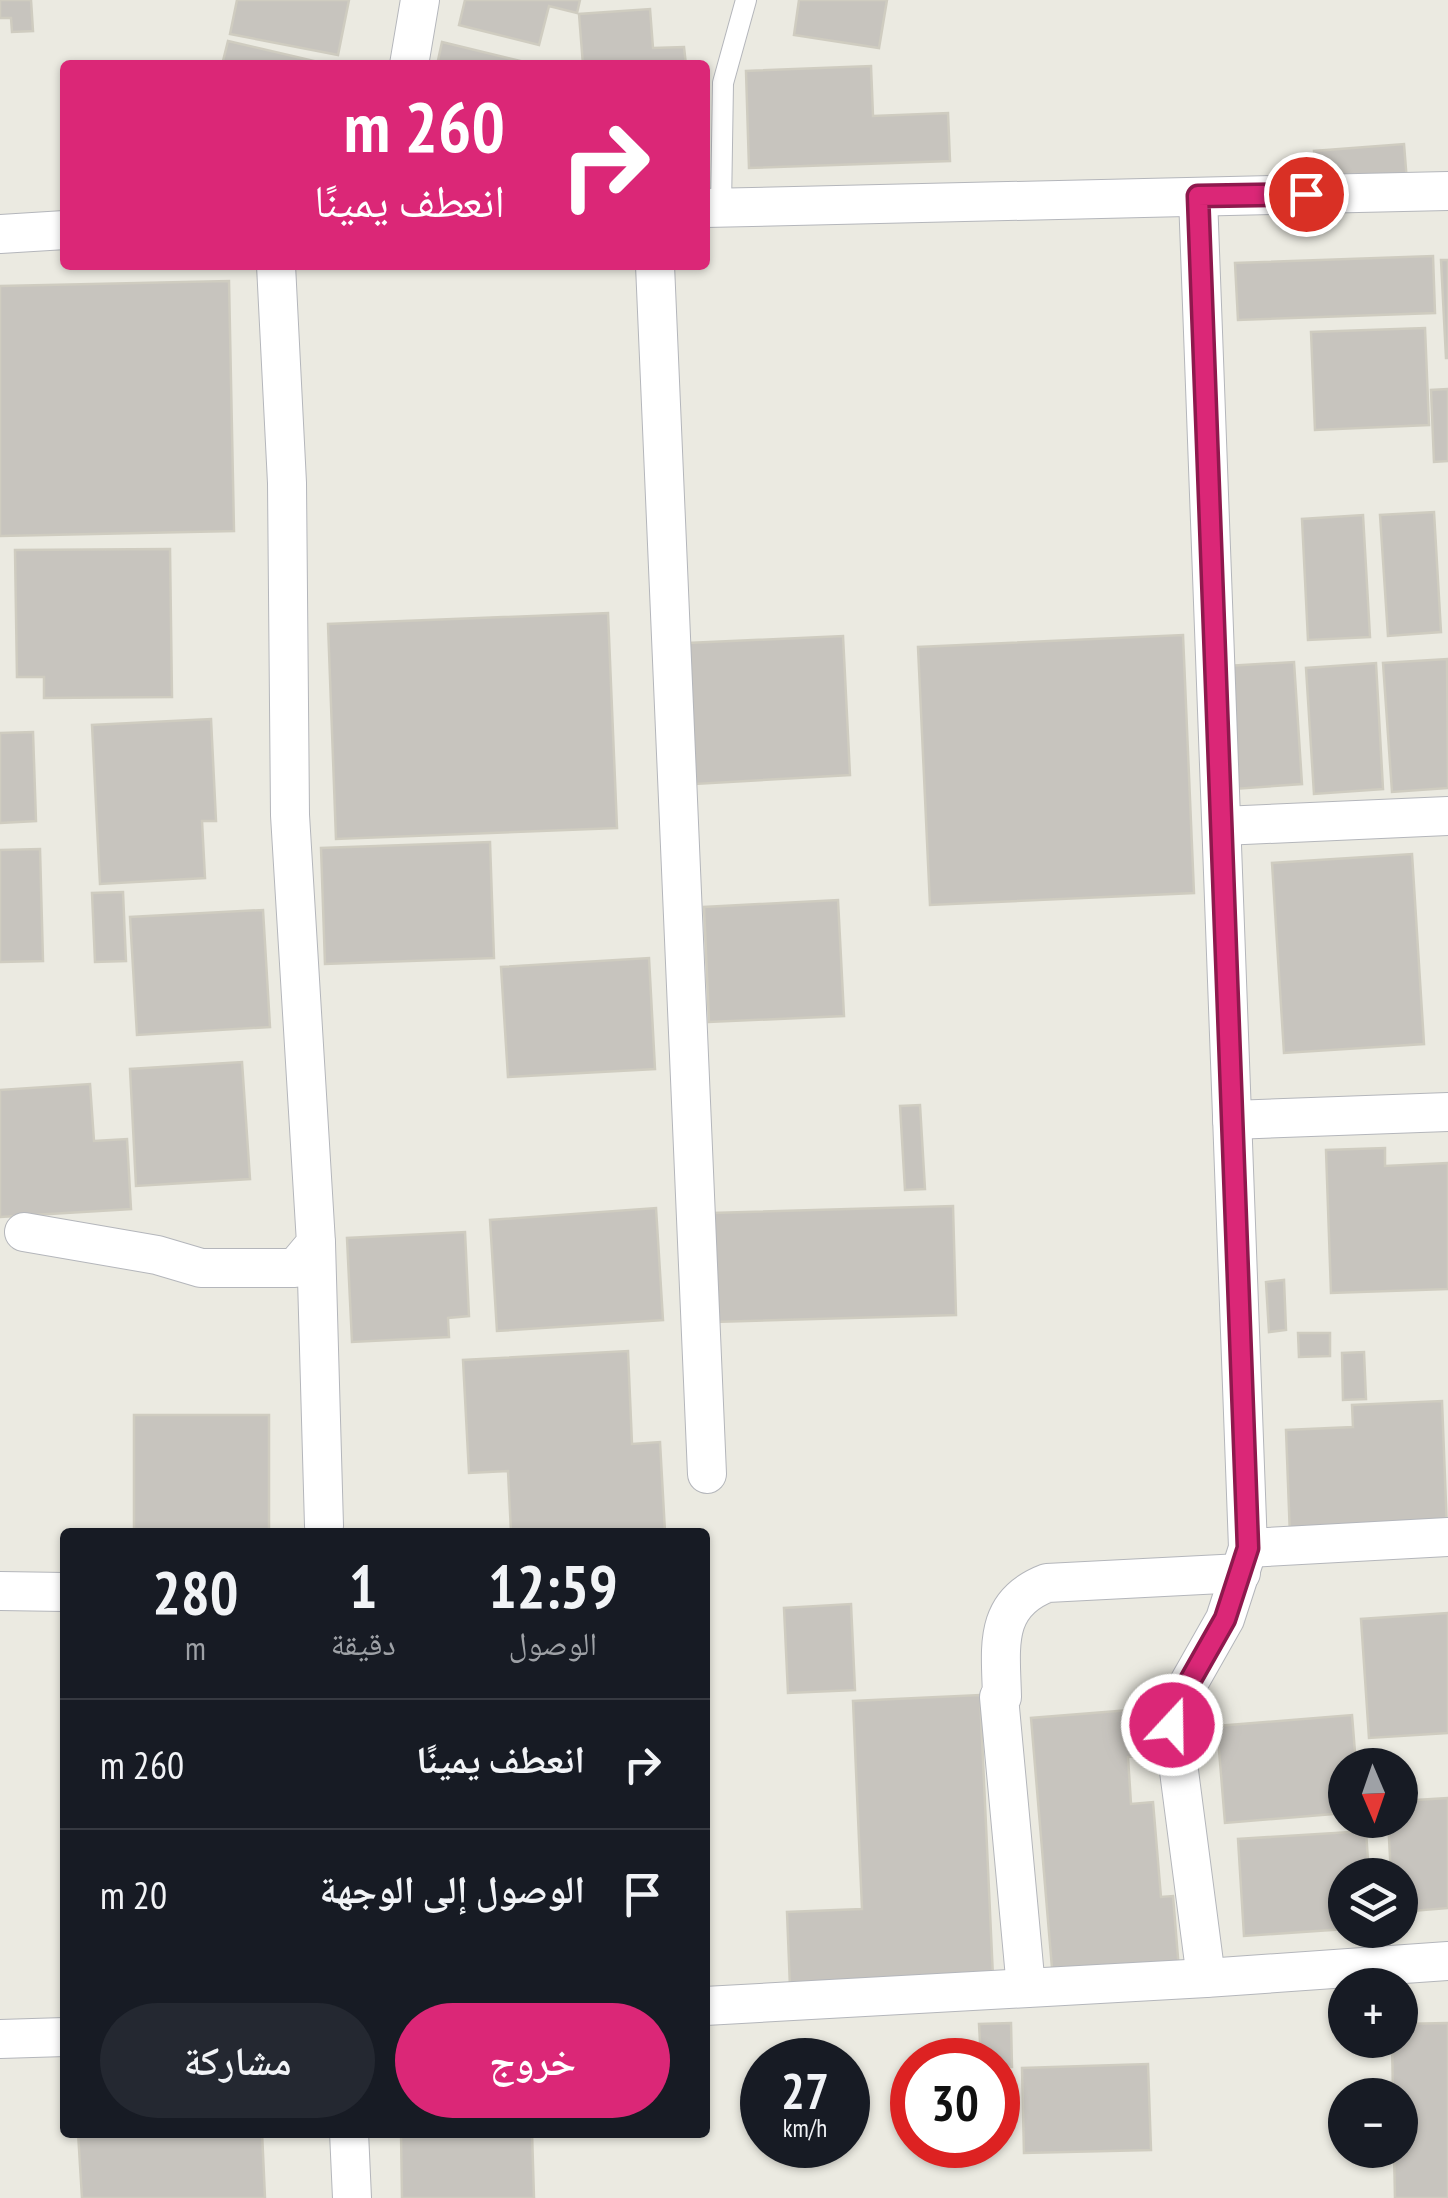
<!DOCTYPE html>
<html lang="ar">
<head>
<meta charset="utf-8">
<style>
  body { margin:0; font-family:"PT Sans Narrow","Noto Naskh Arabic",sans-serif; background:#242831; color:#f1f3f6; direction:rtl; height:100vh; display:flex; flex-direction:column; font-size:38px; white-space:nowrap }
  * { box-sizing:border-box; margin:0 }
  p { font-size:32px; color:#9ea1a6 }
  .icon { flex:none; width:55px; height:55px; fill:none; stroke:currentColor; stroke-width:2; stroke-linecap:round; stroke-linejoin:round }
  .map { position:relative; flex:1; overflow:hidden; direction:ltr }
  .panel { position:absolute; left:60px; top:1528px; width:650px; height:610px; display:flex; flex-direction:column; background:#171b24; border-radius:10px; box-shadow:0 2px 8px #0004; direction:rtl }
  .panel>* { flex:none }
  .guide { position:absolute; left:60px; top:60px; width:650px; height:210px; border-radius:10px; box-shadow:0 2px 8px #0004; direction:rtl; background:#db2777; color:#fff; overflow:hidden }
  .needle { width:65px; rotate:178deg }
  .tools { position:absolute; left:1328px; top:1748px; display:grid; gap:20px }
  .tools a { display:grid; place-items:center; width:90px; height:90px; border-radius:50%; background:#171b24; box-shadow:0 2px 8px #0004; font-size:50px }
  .speed { position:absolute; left:740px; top:2038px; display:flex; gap:20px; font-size:50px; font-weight:700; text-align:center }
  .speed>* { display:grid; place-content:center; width:130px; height:130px; border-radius:50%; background:#171b24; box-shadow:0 2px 8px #0004; line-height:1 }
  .speed small { font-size:25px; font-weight:400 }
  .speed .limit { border:15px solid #d22; background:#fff; color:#111 }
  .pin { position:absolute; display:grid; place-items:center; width:85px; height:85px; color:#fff; margin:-42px; border:5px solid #fff; border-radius:50%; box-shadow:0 2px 10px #0007 }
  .me { position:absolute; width:110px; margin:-55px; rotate:21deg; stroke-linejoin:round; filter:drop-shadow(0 0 8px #0008) }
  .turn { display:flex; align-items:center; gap:35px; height:210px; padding:0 40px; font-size:45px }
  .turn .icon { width:130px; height:130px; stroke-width:2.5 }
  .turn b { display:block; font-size:70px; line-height:85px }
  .eta { display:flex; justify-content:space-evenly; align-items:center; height:170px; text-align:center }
  .eta b { font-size:60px; font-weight:600; line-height:70px }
  .button { display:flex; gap:20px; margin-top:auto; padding:20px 40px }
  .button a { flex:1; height:115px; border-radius:60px; background:#db2777; color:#fff; font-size:40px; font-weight:600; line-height:115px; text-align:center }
  .button a+a { background:#242831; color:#f1f3f6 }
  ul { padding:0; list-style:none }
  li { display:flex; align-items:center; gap:30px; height:130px; padding:0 40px; border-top:2px solid #363941 }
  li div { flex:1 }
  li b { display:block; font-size:38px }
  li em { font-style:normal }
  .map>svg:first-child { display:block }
  .building { fill:#c7c4be; stroke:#cfccc0; stroke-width:2.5 }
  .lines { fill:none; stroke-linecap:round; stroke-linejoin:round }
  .service-casing { stroke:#b4b6bb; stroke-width:22 }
  .minor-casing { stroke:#b4b6bb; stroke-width:40 }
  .service { stroke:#fff; stroke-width:20 }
  .minor { stroke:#fff; stroke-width:38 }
  .route-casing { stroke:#8e194d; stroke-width:25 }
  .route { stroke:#db2777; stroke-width:18 }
</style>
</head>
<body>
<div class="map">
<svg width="1448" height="2198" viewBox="0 0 1448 2198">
  <rect width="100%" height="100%" fill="#ebeae1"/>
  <g class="building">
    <path d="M0,0H31L33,31L12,32L11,18H0Z"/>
    <path d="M237,0H349L338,55L230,34Z"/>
    <path d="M465,0H580L577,13L549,6L539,45L459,25Z"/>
    <path d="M799,0H887L879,48L794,35Z"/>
    <path d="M650,9L653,48L684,47L686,65H583L579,14Z"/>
    <path d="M228,41L331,65H222Z"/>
    <path d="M442,42L537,65H437Z"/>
    <path d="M871,66L873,116L948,113L950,161L749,168L746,71Z"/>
    <path d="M1404,144L1407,182L1317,188L1314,151Z"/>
    <path d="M1433,256L1435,313L1238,320L1235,263Z"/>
    <path d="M1441,260H1448V358H1446Z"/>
    <path d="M229,281L234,531L0,536V286Z"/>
    <path d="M1425,328L1429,425L1315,430L1311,332Z"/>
    <path d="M1448,389V461L1434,462L1431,390Z"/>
    <path d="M1434,512L1441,632L1388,636L1380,515Z"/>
    <path d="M1363,515L1370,637L1308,640L1302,519Z"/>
    <path d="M170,549L172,697L44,698V677H17L15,550Z"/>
    <path d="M608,613L617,828L336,839L328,624Z"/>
    <path d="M1183,635L1194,893L930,905L918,647Z"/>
    <path d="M843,636L850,775L695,784L688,643Z"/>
    <path d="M1447,659L1448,788L1392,792L1383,663Z"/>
    <path d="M1294,662L1302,784L1234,789L1227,666Z"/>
    <path d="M1376,663L1383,789L1314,794L1306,668Z"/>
    <path d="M211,719L216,821H202L205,878L100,884L92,725Z"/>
    <path d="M33,732L36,821L0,823V733Z"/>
    <path d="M490,842L494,958L325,964L321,848Z"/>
    <path d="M40,849L43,961L0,962V850Z"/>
    <path d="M1412,854L1424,1044L1284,1053L1272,863Z"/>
    <path d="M123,892L126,961L95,962L92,893Z"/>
    <path d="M838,900L844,1016L709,1022L704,907Z"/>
    <path d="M263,910L270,1027L137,1035L130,917Z"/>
    <path d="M649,958L655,1069L508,1077L501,967Z"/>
    <path d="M242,1062L250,1179L136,1186L130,1069Z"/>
    <path d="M90,1084L94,1141L127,1139L131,1209L0,1217V1090Z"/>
    <path d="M920,1105L925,1189L905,1190L900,1106Z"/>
    <path d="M1385,1148V1166L1448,1163V1289L1331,1293L1326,1150Z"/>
    <path d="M953,1206L956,1315L714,1322L712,1213Z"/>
    <path d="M656,1208L663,1320L497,1331L490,1220Z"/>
    <path d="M465,1232L469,1316L448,1318L449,1337L352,1342L347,1238Z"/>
    <path d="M1284,1280L1286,1330L1269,1332L1266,1282Z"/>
    <path d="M1298,1333H1330V1356L1299,1357Z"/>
    <path d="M628,1351L632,1444L660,1442L665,1532H511L508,1471L469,1473L463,1360Z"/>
    <path d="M1364,1352L1366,1399L1343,1400L1342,1353Z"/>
    <path d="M1442,1401L1447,1530L1290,1536L1286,1430L1353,1427L1352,1405Z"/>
    <rect x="134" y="1415" width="135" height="117"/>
    <path d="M851,1604L855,1690L788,1693L784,1608Z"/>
    <path d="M1448,1613V1733L1369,1738L1361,1619Z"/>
    <path d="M980,1695L993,1977L790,1987L787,1912L862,1909L853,1701Z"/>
    <path d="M1154,1708L1158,1754L1128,1757L1131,1804L1153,1802L1161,1897L1173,1896L1179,1970L1053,1980L1031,1718Z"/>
    <path d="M1352,1715L1356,1765H1345V1813L1225,1823L1217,1726Z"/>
    <path d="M1448,1798V1908L1400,1912V1875H1391L1388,1820H1400V1801Z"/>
    <path d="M1366,1831L1369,1875H1345V1929L1244,1936L1238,1839Z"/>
    <path d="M1011,2023L1012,2067H998V2060H981L979,2024Z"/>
    <path d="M1448,2023V2198H1395L1394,2150H1400V2095H1393L1392,2040H1400V2024Z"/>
    <path d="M1148,2064L1151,2150L1024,2153L1022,2068Z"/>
    <path d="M78,2132H262L265,2198H82Z"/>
    <path d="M401,2132H532L534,2198H402Z"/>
  </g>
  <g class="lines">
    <g class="service-casing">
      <path id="service" d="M721,207L723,83L746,0"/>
    </g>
    <g class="minor-casing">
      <g id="minor">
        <path d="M409,65L420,0"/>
        <path d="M1198,197L1248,1548L1225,1619L1178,1702L1173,1725L1206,1978"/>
        <path d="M705,208L1448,191"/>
        <path d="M0,234L65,230"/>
        <path d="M655,265L707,1474"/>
        <path d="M1222,826L1448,816"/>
        <path d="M1232,1120L1448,1112"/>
        <path d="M24,1232L157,1255L201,1268H295L316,1243L290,815L287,483L276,265"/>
        <path d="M316,1243L324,1526"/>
        <path d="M1248,1548L1448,1537"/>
        <path d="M0,1591L65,1592"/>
        <path d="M1026,1988L999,1697H1002C1001,1649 992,1604 1047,1583L1241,1573"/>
        <path d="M705,2006L1206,1978L1448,1961"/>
        <path d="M0,2039L65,2037"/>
        <path d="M349,2132L352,2198"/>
      </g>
    </g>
    <use href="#service" class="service"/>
    <use href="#minor" class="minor"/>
  </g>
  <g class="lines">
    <g class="route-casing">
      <path id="route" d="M1172,1725L1178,1702L1225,1619L1248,1548L1198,196L1306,194"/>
    </g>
    <use href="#route" class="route"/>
  </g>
</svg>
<div class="tools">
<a><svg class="needle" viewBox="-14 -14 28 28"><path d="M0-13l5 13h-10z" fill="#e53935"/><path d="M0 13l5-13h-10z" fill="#9ea1a6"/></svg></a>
<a><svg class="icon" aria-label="layers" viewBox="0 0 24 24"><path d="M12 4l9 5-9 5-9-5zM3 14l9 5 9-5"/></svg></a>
<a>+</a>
<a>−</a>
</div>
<div class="speed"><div>27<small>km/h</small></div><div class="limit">30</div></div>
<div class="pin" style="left:1306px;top:194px;background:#d93025"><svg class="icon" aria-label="arrive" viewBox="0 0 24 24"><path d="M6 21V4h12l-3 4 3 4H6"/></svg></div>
<svg class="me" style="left:1172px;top:1725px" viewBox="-20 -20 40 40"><circle r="17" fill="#db2777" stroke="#fff" stroke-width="3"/><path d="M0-11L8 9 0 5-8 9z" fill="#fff"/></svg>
<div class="guide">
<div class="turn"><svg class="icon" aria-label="right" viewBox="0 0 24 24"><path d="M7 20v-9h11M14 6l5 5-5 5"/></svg><div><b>260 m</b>انعطف يمينًا</div></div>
</div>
<section class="panel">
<div class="eta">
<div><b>12:59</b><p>الوصول</p></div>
<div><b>1</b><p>دقيقة</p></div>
<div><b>280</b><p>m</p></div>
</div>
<ul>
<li><svg class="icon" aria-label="right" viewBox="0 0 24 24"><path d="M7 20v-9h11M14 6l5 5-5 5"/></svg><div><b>انعطف يمينًا</b></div><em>260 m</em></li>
<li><svg class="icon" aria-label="arrive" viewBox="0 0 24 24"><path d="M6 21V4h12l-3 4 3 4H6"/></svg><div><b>الوصول إلى الوجهة</b></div><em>20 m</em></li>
</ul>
<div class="button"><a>خروج</a><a>مشاركة</a></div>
</section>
</div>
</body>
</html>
